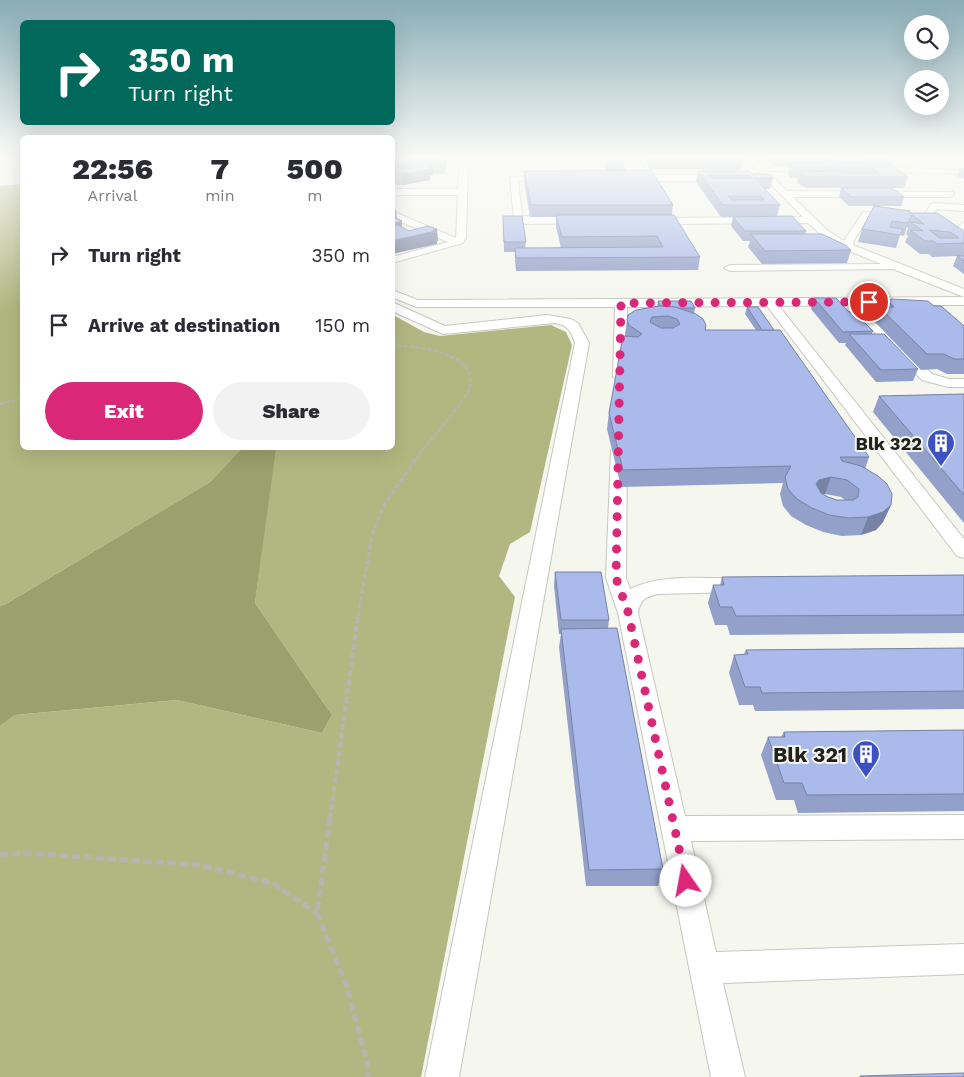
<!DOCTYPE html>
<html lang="en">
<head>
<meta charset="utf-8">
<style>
  body { margin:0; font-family:"Work Sans",sans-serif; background:#f2f2f3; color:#2b2b33; height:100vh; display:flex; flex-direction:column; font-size:19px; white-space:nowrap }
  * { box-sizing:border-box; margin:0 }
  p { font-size:16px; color:#7c7c81 }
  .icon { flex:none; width:28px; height:28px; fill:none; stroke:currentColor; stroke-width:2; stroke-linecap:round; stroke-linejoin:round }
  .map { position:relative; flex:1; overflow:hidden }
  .panel { position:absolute; left:20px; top:135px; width:375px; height:315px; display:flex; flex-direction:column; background:#fff; border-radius:8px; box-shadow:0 5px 20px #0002 }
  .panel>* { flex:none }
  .banner { position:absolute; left:20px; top:20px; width:375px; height:105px; border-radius:8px; box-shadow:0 5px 20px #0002; background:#00695c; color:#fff; overflow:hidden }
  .buttons { position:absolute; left:904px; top:15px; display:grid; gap:10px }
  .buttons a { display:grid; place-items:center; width:45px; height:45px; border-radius:50%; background:#fff; box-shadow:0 5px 20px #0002; font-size:25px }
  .pin { position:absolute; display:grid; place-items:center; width:42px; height:42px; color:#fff; margin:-21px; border:2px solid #fff; border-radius:50%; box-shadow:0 1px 5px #0007 }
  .me { position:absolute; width:55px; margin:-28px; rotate:348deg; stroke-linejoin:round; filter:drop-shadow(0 0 4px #0008) }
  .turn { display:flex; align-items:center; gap:18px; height:105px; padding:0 25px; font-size:22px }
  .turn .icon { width:65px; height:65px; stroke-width:2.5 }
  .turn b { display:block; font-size:35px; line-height:42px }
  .eta { display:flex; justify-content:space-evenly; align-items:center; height:85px; text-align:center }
  .eta b { font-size:30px; font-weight:800; line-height:35px }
  .primary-button { display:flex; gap:10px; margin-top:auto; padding:10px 25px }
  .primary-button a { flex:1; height:58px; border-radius:30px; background:#db2777; color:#fff; font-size:20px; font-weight:800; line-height:58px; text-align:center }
  .primary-button a+a { background:#f2f2f3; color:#2b2b33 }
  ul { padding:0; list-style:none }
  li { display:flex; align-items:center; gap:15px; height:70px; padding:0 25px }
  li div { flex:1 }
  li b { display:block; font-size:19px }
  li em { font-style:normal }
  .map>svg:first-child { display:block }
  .forest { fill:#b2b781 }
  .water { fill:#9ca06c }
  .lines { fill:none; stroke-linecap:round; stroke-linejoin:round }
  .minor-casing { stroke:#c6c7c0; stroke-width:2 }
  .path-far3 { stroke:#b5b5af; stroke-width:2.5; stroke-dasharray:4 2; stroke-linecap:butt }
  .path-far2 { stroke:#b5b5af; stroke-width:3; stroke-dasharray:5 2.5; stroke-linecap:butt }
  .path-far1 { stroke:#b5b5af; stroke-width:4; stroke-dasharray:6 3; stroke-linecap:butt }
  .path { stroke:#b5b5af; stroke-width:5; stroke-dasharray:8 4; stroke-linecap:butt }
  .minor { fill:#fff; fill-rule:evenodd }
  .wall { fill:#92a0ca; fill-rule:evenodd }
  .shaded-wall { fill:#7782a4 }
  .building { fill:#aabaeb; stroke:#7782a4; fill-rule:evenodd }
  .route { stroke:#db2777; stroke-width:9; stroke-dasharray:0 16.2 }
  .labels { text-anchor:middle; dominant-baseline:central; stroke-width:4; stroke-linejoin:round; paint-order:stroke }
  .poi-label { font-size:18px; font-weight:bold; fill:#20201d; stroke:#f5f6ee; text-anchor:end }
  .near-poi-label { font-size:21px; font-weight:bold; fill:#20201d; stroke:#f5f6ee; text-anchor:end }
</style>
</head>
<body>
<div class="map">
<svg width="964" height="1077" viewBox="0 0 964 1077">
  <rect width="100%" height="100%" fill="#f5f6ee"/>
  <g class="forest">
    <path d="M22,184V448H242L210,482L6,604L0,606V186Z"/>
    <path d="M393,315L424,332L440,336L551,325L566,332L572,345L530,532L510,544L499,576L515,597L421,1077H0V726L15,715L177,700L322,733L332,715L255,603L275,448H392Z"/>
  </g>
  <path class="water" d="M242,448H276L255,603L332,715L322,733L177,700L15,715L0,726V606L6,604L210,482Z"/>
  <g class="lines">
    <g class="minor-casing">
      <g id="minor">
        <path d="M460,158H468L466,238L463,243L392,263V257L448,242L392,218V211L456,238L458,195H392V189H458Z"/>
        <path d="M630,158H638L648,175H723L727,178L723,181H630L626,178L627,176L639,175Z"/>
        <path d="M745,158H754L762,167H817V171H767L787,191L953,192L954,194L950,197H793L827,230L844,241L863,212L913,215L925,214L931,204L934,203L964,205V211L937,209L931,218L913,221L869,217L854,240L853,245L964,289V297L893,269L730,271L724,268L730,265L881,264L830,243L808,223L652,224L647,221L652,218L803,217Z"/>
        <path d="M847,158H857L869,167L964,170V174L866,171Z"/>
        <path d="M548,175L552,178L551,180L518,181L522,216L582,218L585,219V223L525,224L514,220L510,177Z"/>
        <path d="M964,222V234L955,229Z"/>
        <path d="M392,290L418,300H432L964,297V305H862L932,374L949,379H964V387H948L922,380L848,305L779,306L964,539V558L957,556L767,306L627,307V377L620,381L613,377L615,307H416L392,297Z"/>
        <path d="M392,302L445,326L547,315L571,319L578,323L589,343L459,1077H425L575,343C571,331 568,325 555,323L443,334L392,311Z"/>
        <path d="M619,445L627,450L626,578L630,589C663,573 703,579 738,578L745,580L748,585L745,590L738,592L658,594C645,597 640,600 638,613L685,816L964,815V839L691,841L716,952L964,944V974L723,983L745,1077H711L618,613L606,578L611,450Z"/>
      </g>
    </g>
    <g class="path-far3">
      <path d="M392,345C415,346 481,352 469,389C466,400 426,445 417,457"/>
      <path d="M0,404L22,398"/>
    </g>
    <path class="path-far2" d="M358,616L372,535L384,505L418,456"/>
    <path class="path-far1" d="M330,819L358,615"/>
    <g class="path">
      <path d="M330,818L317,913L347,987L367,1063L368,1077"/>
      <path d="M0,855L26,853L199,865L272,883L317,913"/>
    </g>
    <use href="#minor" class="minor"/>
  </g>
  <g class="wall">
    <path d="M392,158H446L445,174H433L430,176V180L403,185L392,184Z"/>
    <path d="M644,158H742L743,159L740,170L650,169Z"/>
    <path d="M767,158H839L837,163H866L859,158H888L887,162L908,177L904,188H892L904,197L901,206H849L839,197L841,188H806L797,183L798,178H791L788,175L790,166H775Z"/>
    <path d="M606,162L625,169V170L673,205L672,215L700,257L698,270L516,271L515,261V252H504L503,216L526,242L525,248H561L556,227V217H530L524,182V171L606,170L605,167Z"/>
    <path d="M960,167L964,168V179L957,176Z"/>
    <path d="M698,171L752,174L773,178L770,189H765L780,205L777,216L806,231L805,234L851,250L847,263L762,264L748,247L750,241H743L731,226L733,217H752H721L696,182Z"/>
    <path d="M909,213L964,231V274L953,266L957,256L932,257L929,254H920L905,242L908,236L906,234L908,228L907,227L904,236L900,235L896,248L858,242L862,229Z"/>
    <path d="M814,298L849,312L873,331L872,334L918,369L913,381L876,382L845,345L846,343H839L811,309Z"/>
    <path d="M658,301L695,308L694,313L705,330H756L745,314L747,307L774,330L869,457L865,469L891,505L883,522L876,530L861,535L842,536L823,532L806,525L791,516L783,506L780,494L783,483L621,487L607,429L609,413L625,336V334L627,320L657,306ZM823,494H825L841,497L845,500H837L828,497Z"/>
    <path d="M888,301L934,306L964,326V374H947L937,369L921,370L874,321L879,307H886Z"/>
    <path d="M964,394V523L873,412L879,396Z"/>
    <path d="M555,572L609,620L608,628L663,869L658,886H586L559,647L561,634H559L554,586Z"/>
    <path d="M964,575V633L730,635L727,625H715L708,603L713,585H720L722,577Z"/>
    <path d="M964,648V709L755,711L753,705H739L729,673L734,655L744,654L746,650Z"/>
    <path d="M964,730V811L798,813L794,800H776L761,755L768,737H781L784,732Z"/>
  </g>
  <g class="shaded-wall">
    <path d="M445,158H446L445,174Z"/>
    <path d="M433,163V174L430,176V180L403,185V174Z"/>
    <path d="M396,209L397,221L392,222V210Z"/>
    <path d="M402,221V234L392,238V225Z"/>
    <path d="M437,229L438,241H437V244L392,254V241Z"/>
    <path d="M831,477L825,494L813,497L816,484L819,480Z"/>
    <path d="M891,505L883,522L876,530L861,535L868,517Z"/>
  </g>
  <g class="building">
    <path d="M392,158H445V163H433L429,165V169L403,174L392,173V168H411L414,169V165H392Z"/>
    <path d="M673,158H742L743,159Z"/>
    <path d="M606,162H622L625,169H609Z"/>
    <path d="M887,162L908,177H808L799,172L836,171L831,167H794L790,164ZM835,168H872L879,173H842Z"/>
    <path d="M651,170L673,205H531L524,171Z"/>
    <path d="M698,171H749L752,174H769L773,178H755L780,205H723ZM709,175H749L751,178H711ZM728,196H761L764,200H731Z"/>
    <path d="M841,188H892L904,197H851Z"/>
    <path d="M874,206L910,211L909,213H937L964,231V243L937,244L933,241H925L910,230L923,231L910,222L924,224L912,215L908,223L892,221L890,227L903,229L900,235L862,229ZM929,230L950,232L959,238H940Z"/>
    <path d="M556,215H674L700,257L516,258L515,248L663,247L657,236L562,237Z"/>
    <path d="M503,216H522L526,242H504Z"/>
    <path d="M792,216L806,231H745L733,217Z"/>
    <path d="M396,218L402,221L392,225V219Z"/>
    <path d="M398,225L409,231L427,226L437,229L433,230L436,231L392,241V226Z"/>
    <path d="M751,234H822L845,245L851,250L765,251Z"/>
    <path d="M957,256H964V261Z"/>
    <path d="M814,298H836L849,312H854L873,331L843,332Z"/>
    <path d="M891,299L928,301L934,306H941L964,326V359H954L944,354H927L879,307H894L888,301Z"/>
    <path d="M658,301H691L695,308H678L675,307L660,306Z"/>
    <path d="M659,306L675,307L696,314L703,319L706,325L705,330H780L869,457H840L842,461L861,466L878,476L887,484L892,494L891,505L883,512L868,517L849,518L829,515L812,508L797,499L788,489L785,477L791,466L623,470L609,413L623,336L638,337L642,334L629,325L627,320L628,315L636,310ZM668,316L677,319L680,324L673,328H661L650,322L652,317ZM831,477L847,480L859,489L858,497L853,500H837L828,497L821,493L816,484L819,480Z"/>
    <path d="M747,307H758L774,330H762Z"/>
    <path d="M849,334H884L918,369L881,370Z"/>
    <path d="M964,394V495L879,396Z"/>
    <path d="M555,572H601L609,620H561Z"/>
    <path d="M964,575V615L736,616L732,607H720L713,585H724L722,577Z"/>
    <path d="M617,628L663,869L589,870L561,629Z"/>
    <path d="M964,648V691L762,693L760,687H745L734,655L748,654L746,650Z"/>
    <path d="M964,730V794L807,795L802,783H784L768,737H785L784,732Z"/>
    <path d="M964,1073V1077H860V1076Z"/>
  </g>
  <linearGradient id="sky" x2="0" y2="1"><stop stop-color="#89acb6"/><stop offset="0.51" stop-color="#fafbf7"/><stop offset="1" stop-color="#fafbf7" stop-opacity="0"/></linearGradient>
  <rect width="964" height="309" fill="url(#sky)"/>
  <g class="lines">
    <path class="route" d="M686,881L628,612L616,578L621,303L869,302"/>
  </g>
  <defs>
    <g id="building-pin" transform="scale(1.4375)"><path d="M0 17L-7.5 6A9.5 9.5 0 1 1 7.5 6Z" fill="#3c52c4" stroke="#f5f6ee"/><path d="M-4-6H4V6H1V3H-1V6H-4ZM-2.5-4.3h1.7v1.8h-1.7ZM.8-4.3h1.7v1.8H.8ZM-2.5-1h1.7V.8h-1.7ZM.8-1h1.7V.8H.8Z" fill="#fff"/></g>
  </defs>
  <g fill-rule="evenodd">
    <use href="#building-pin" x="941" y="443"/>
    <use href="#building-pin" x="866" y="754"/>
  </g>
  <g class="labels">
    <g class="poi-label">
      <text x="922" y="443">Blk 322</text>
    </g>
    <g class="near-poi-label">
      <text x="847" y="754">Blk 321</text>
    </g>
  </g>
</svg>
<div class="buttons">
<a><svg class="icon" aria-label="search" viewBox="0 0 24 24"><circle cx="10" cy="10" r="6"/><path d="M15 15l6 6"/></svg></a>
<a><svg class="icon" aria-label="layers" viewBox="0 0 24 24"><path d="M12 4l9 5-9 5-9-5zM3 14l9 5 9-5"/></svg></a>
</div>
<div class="pin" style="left:869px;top:302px;background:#d93025"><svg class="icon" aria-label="arrive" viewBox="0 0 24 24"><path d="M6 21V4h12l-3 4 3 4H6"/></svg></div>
<svg class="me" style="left:686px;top:881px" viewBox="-20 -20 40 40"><circle r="19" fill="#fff"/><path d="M0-13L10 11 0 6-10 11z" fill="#db2777"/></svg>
<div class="banner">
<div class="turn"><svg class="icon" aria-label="right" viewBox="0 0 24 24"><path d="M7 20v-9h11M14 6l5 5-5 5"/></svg><div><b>350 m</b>Turn right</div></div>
</div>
<section class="panel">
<div class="eta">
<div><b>22:56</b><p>Arrival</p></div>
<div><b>7</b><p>min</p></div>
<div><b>500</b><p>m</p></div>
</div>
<ul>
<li><svg class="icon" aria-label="right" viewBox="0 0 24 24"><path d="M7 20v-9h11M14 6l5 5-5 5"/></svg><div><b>Turn right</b></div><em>350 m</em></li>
<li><svg class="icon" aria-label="arrive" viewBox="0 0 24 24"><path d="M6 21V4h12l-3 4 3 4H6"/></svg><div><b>Arrive at destination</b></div><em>150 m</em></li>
</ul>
<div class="primary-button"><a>Exit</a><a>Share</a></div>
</section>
</div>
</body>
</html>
